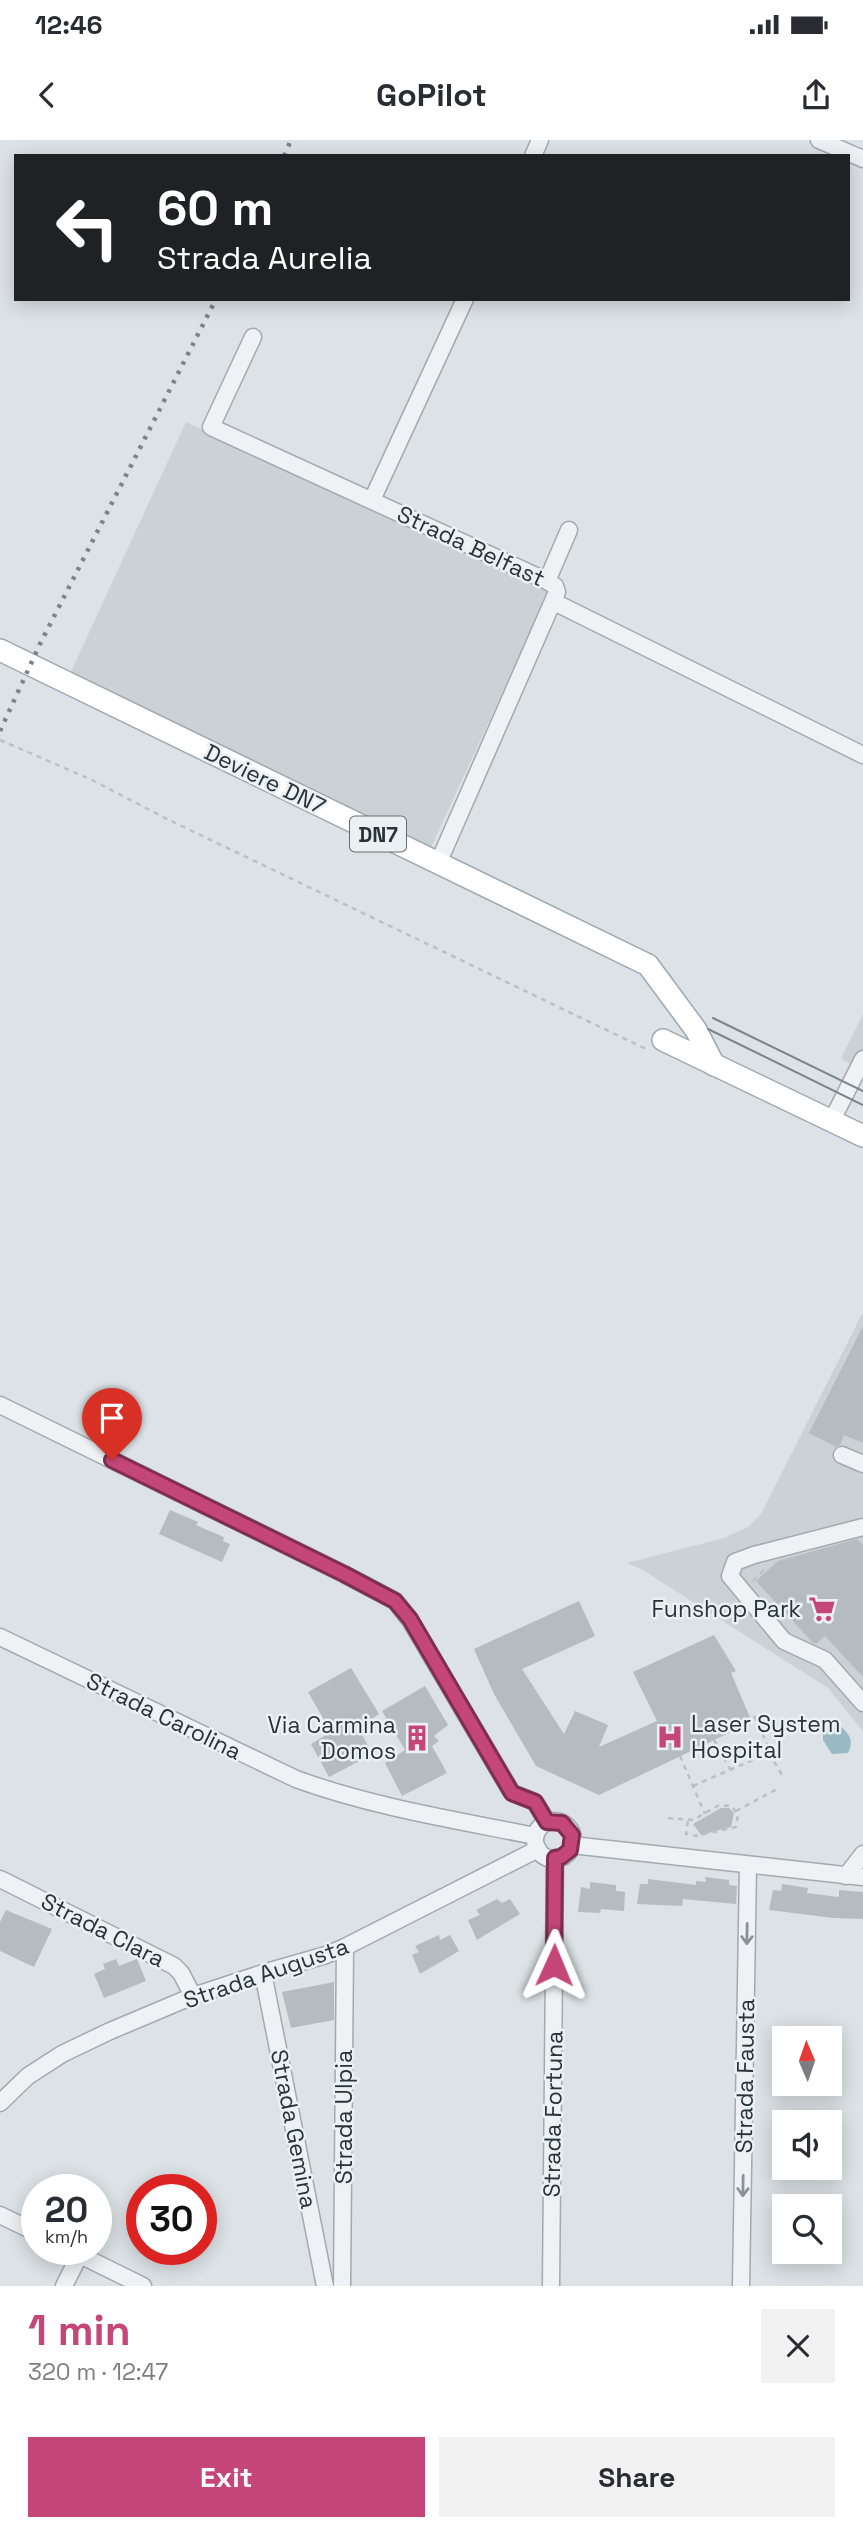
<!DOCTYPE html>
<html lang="en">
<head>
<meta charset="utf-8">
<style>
  body { margin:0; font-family:"Space Grotesk",sans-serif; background:#f2f2f3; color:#2b2b33; height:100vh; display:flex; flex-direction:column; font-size:26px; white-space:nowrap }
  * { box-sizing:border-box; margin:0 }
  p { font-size:23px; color:#7c7c81 }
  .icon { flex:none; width:38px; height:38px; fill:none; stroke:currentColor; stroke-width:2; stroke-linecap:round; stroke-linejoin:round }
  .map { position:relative; height:2146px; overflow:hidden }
  .sheet { display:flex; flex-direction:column; background:#fff; flex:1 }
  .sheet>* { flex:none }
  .banner { position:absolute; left:14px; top:14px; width:836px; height:147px; border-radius:0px; box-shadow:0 4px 18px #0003; background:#202124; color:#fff; overflow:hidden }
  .needle { width:46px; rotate:358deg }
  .controls { position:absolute; left:772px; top:1886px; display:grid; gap:14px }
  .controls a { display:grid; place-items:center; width:70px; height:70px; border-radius:0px; background:#fff; box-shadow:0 4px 18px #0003; font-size:35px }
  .speed { position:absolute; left:21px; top:2034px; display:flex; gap:14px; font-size:35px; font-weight:700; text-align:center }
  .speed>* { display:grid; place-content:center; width:91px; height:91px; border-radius:50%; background:#fff; box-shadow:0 4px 18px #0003; line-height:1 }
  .speed small { font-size:18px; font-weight:400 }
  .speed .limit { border:10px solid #d22; background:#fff; color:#111 }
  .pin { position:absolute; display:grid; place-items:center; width:60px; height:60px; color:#fff; margin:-72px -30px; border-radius:50% 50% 50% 0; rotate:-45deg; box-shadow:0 0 7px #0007 }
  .pin .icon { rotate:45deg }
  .me { position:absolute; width:77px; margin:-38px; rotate:1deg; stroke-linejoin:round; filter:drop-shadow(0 0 5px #0008) }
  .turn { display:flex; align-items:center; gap:24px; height:147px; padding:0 28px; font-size:32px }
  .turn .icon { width:91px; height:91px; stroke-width:2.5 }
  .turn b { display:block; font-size:49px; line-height:60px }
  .round { display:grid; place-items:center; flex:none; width:74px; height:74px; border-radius:0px; background:#f2f2f3 }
  .overview { display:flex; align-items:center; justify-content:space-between; height:119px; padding:0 28px }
  h1 { font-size:42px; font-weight:700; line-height:52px; color:#c5477a }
  .primary-button { display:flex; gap:14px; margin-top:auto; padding:14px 28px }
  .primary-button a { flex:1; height:80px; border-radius:0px; background:#c5477a; color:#fff; font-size:28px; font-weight:700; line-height:80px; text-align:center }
  .primary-button a+a { background:#f2f2f3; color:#2b2b33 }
  .status { display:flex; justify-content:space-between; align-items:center; height:49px; padding:0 35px; background:#fff; direction:ltr }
  .status svg { height:19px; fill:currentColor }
  header { display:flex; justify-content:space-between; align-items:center; height:91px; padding:0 28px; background:#fff; font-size:32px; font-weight:700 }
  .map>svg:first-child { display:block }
  .built { fill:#cad2d6 }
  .water { fill:#99b9c4 }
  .building { fill:#b4bcc2 }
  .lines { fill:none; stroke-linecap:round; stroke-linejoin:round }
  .minor-casing { stroke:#a2aaae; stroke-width:19 }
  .major-casing { stroke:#9ca9b0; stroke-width:24 }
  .path { stroke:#bac0c4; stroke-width:2.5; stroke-dasharray:5 5; stroke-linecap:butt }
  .minor { stroke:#eef2f4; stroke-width:16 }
  .major { stroke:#fff; stroke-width:21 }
  .tram { stroke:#77858e; stroke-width:2 }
  .rail { stroke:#77858e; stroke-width:4.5; stroke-dasharray:3.5 7; stroke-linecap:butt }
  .oneway { stroke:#8a9297 }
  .route-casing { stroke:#802e4f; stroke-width:18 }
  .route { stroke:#c5477a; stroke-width:12 }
  .labels { text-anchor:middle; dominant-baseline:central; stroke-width:5; stroke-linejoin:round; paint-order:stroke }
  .shield { fill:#ebf1f3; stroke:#626c72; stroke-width:2 }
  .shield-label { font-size:21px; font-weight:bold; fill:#27333a }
  .street-label { font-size:23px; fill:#27333a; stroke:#ebf1f3 }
  .poi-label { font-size:23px; fill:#27333a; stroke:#ebf1f3; text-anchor:end }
</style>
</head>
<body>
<div class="status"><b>12:46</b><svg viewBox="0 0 49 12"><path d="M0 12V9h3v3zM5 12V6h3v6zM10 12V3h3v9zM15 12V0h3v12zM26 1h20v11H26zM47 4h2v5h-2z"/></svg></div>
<header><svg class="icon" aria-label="back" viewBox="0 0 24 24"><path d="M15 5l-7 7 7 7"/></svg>GoPilot<svg class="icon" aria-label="share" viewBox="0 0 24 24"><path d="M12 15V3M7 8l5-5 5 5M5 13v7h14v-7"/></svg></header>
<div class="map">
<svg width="863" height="2146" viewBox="0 0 863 2146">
  <rect width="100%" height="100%" fill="#dce2e5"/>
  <g class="built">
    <path d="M186,282L550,449L428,714L64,547Z"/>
    <path d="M863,874V933L841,918Z"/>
    <path d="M863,1172V1591L828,1548L643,1430L627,1423L724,1398L748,1387L761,1374Z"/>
  </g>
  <path class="water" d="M840,1586C850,1594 854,1601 848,1613L832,1614L823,1600V1592L828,1588Z"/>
  <g class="building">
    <path d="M863,1186V1303L844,1295L840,1305L836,1307L809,1293Z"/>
    <path d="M170,1370L198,1382L196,1385L224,1397L223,1401L230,1404L222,1422L159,1394Z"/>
    <path d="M857,1399L863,1405V1537L825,1496L816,1504L812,1502L756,1441L778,1421Z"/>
    <path d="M579,1461L595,1496L522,1529L564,1594L575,1571L608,1585L599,1607L657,1581L633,1532L714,1495L736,1531L731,1533L752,1582L599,1655L536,1626L494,1554L474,1509Z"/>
    <path d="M351,1528L379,1574L358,1588L373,1614L329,1637L311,1604L331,1592L308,1552Z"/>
    <path d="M425,1546L448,1585L434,1596L439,1601L432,1606L447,1633L402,1656L385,1623L405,1610L382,1571Z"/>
    <path d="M721,1668H729L734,1673L731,1687L701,1695L693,1684Z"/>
    <path d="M705,1737L729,1740V1745L737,1746L736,1764L683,1759L682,1766L637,1764L640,1744H648V1739L696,1745V1741L706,1742Z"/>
    <path d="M590,1742L616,1745V1751L625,1752L624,1771L601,1769L600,1773L578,1772L581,1747L590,1749Z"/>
    <path d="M782,1744L808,1748L807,1753L839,1757V1750L863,1752V1779L833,1778L769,1770L773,1750L781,1751Z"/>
    <path d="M497,1759L502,1763L510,1759L520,1774L477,1800L468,1780L480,1775L476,1770Z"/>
    <path d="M6,1770L52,1789L34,1827L0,1811V1782Z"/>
    <path d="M439,1795L440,1800L450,1795L459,1811L420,1834L412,1815L419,1812L415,1806Z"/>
    <path d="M116,1819L119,1826L137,1819L146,1841L104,1858L94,1834L105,1829L103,1824Z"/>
    <path d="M334,1842V1880L291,1888L282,1852Z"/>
  </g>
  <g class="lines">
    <g class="minor-casing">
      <g id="minor">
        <path d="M819,0L863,19"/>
        <path d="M533,16L540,0"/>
        <path d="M253,197L211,287L547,441L555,446L557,452L443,712"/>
        <path d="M372,360L465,159"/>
        <path d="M547,441L569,390"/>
        <path d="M554,462L863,615"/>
        <path d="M832,980L863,919"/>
        <path d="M0,1265L344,1434L395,1461L410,1480L512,1653L535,1662L547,1682"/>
        <path d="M842,1315L863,1324"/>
        <path d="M863,1387L754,1415L735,1422L730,1436L784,1501L825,1520L863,1563"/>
        <path d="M0,1497L296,1639C373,1667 455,1680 535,1696"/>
        <circle cx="554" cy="1700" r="19"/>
        <path d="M572,1705L863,1737"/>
        <path d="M846,1736L863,1714"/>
        <path d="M0,1739L174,1826L181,1833L193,1856"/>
        <path d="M263,1833L325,2146"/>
        <path d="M0,1963L28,1936L62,1914L110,1891L193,1856L263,1833L326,1815L345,1807L538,1709"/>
        <path d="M0,2075L37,2093"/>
        <path d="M68,2109L143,2146"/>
        <path d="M64,2146L80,2114"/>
        <path d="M342,2146L345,1807"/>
        <path d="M551,2146L555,1718"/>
        <path d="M741,2146L748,1726"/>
      </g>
    </g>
    <g class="major-casing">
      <g id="major">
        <path d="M0,510L648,825L696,890L714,925"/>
        <path d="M663,900L863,996"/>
      </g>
    </g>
    <g class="path">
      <path d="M0,600L92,640L165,678L646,909"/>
      <path d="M753,1441L766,1428"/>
      <path d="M714,1600L730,1629"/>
      <path d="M769,1613L782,1635"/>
      <path d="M680,1616L705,1674"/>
      <path d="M693,1646L771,1612L753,1574L750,1575"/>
      <path d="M736,1671L779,1648"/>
      <path d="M668,1678L693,1680L719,1665L731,1666L738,1674L736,1687L696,1696L686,1694L688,1680"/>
    </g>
    <use href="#minor" class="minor"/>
    <use href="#major" class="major"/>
    <g class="tram">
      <path d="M713,878L863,951"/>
      <path d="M708,889L863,965"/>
    </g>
    <g class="rail">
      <path d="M284,16L291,0"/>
      <path d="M0,591L40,504L216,159"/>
    </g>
  </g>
  <defs><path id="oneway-shaft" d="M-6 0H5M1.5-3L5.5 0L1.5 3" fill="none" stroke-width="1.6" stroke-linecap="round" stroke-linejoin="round" transform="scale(1.75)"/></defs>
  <g class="oneway">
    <use href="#oneway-shaft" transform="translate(747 1794) rotate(91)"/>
    <use href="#oneway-shaft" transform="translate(743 2046) rotate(91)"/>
  </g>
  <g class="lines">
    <g class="route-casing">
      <path id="route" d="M112,1320L344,1434L395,1461L410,1479L512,1653L535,1662L547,1682L562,1683L572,1695L570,1710L561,1717L555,1718L554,1825"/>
    </g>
    <use href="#route" class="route"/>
  </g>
  <defs>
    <g id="supermarket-bare" transform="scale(2.1)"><path d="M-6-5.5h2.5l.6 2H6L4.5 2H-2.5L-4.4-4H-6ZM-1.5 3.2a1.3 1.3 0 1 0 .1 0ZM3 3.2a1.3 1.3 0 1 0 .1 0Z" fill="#c5477a" stroke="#ebf1f3" stroke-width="2.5" paint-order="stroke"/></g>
    <g id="hospital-bare" transform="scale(2.1)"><path d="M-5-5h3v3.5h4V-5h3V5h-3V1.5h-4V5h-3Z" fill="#c5477a" stroke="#ebf1f3" stroke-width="2.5" paint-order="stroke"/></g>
    <g id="building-bare" transform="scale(2.1)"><path d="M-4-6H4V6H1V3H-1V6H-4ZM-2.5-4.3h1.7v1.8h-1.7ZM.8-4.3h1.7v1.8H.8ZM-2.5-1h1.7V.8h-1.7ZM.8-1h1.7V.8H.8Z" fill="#c5477a" stroke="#ebf1f3" stroke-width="2.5" paint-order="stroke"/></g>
  </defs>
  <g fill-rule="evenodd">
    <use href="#supermarket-bare" x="822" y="1469"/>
    <use href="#hospital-bare" x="670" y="1597"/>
    <use href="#building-bare" x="417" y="1598"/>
  </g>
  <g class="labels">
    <rect class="shield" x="350" y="676.5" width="56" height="35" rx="5"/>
    <g class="shield-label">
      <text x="378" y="694">DN7</text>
    </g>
    <g class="street-label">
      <text transform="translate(471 406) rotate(25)">Strada Belfast</text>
      <text transform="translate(265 639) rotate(26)">Deviere DN7</text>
      <text transform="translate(164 1576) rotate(26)">Strada Carolina</text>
      <text transform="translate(103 1790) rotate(27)">Strada Clara</text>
      <text transform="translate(266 1833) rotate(-19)">Strada Augusta</text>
      <text transform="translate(745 1936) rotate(-89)">Strada Fausta</text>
      <text transform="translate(553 1974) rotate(-89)">Strada Fortuna</text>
      <text transform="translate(344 1977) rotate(-90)">Strada Ulpia</text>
      <text transform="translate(294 1989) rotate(79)">Strada Gemina</text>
    </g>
    <g class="poi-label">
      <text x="801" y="1469">Funshop Park</text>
      <text x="691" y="1584" text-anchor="start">Laser System<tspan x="691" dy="26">Hospital</tspan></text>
      <text x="396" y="1585">Via Carmina<tspan x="396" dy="26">Domos</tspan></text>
    </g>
  </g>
</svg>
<div class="controls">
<a><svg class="needle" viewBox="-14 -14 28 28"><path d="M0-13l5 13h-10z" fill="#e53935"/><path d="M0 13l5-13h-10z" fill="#7c7c81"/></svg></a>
<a><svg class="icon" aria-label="sound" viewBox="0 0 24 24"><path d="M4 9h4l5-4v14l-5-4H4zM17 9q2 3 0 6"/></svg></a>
<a><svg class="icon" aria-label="search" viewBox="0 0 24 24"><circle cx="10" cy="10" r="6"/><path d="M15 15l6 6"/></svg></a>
</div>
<div class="speed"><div>20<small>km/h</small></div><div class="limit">30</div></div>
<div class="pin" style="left:112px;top:1320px;background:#d93025"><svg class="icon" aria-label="arrive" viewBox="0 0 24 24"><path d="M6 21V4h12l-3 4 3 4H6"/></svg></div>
<svg class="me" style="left:554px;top:1825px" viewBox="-20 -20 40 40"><path d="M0-17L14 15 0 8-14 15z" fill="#c5477a" stroke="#fff" stroke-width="4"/></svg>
<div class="banner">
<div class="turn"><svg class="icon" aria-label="left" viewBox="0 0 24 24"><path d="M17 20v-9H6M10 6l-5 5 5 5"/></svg><div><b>60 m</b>Strada Aurelia</div></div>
</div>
</div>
<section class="sheet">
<div class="overview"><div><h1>1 min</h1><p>320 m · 12:47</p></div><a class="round"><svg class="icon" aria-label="close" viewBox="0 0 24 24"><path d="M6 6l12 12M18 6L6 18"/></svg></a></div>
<div class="primary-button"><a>Exit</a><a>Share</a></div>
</section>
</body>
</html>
